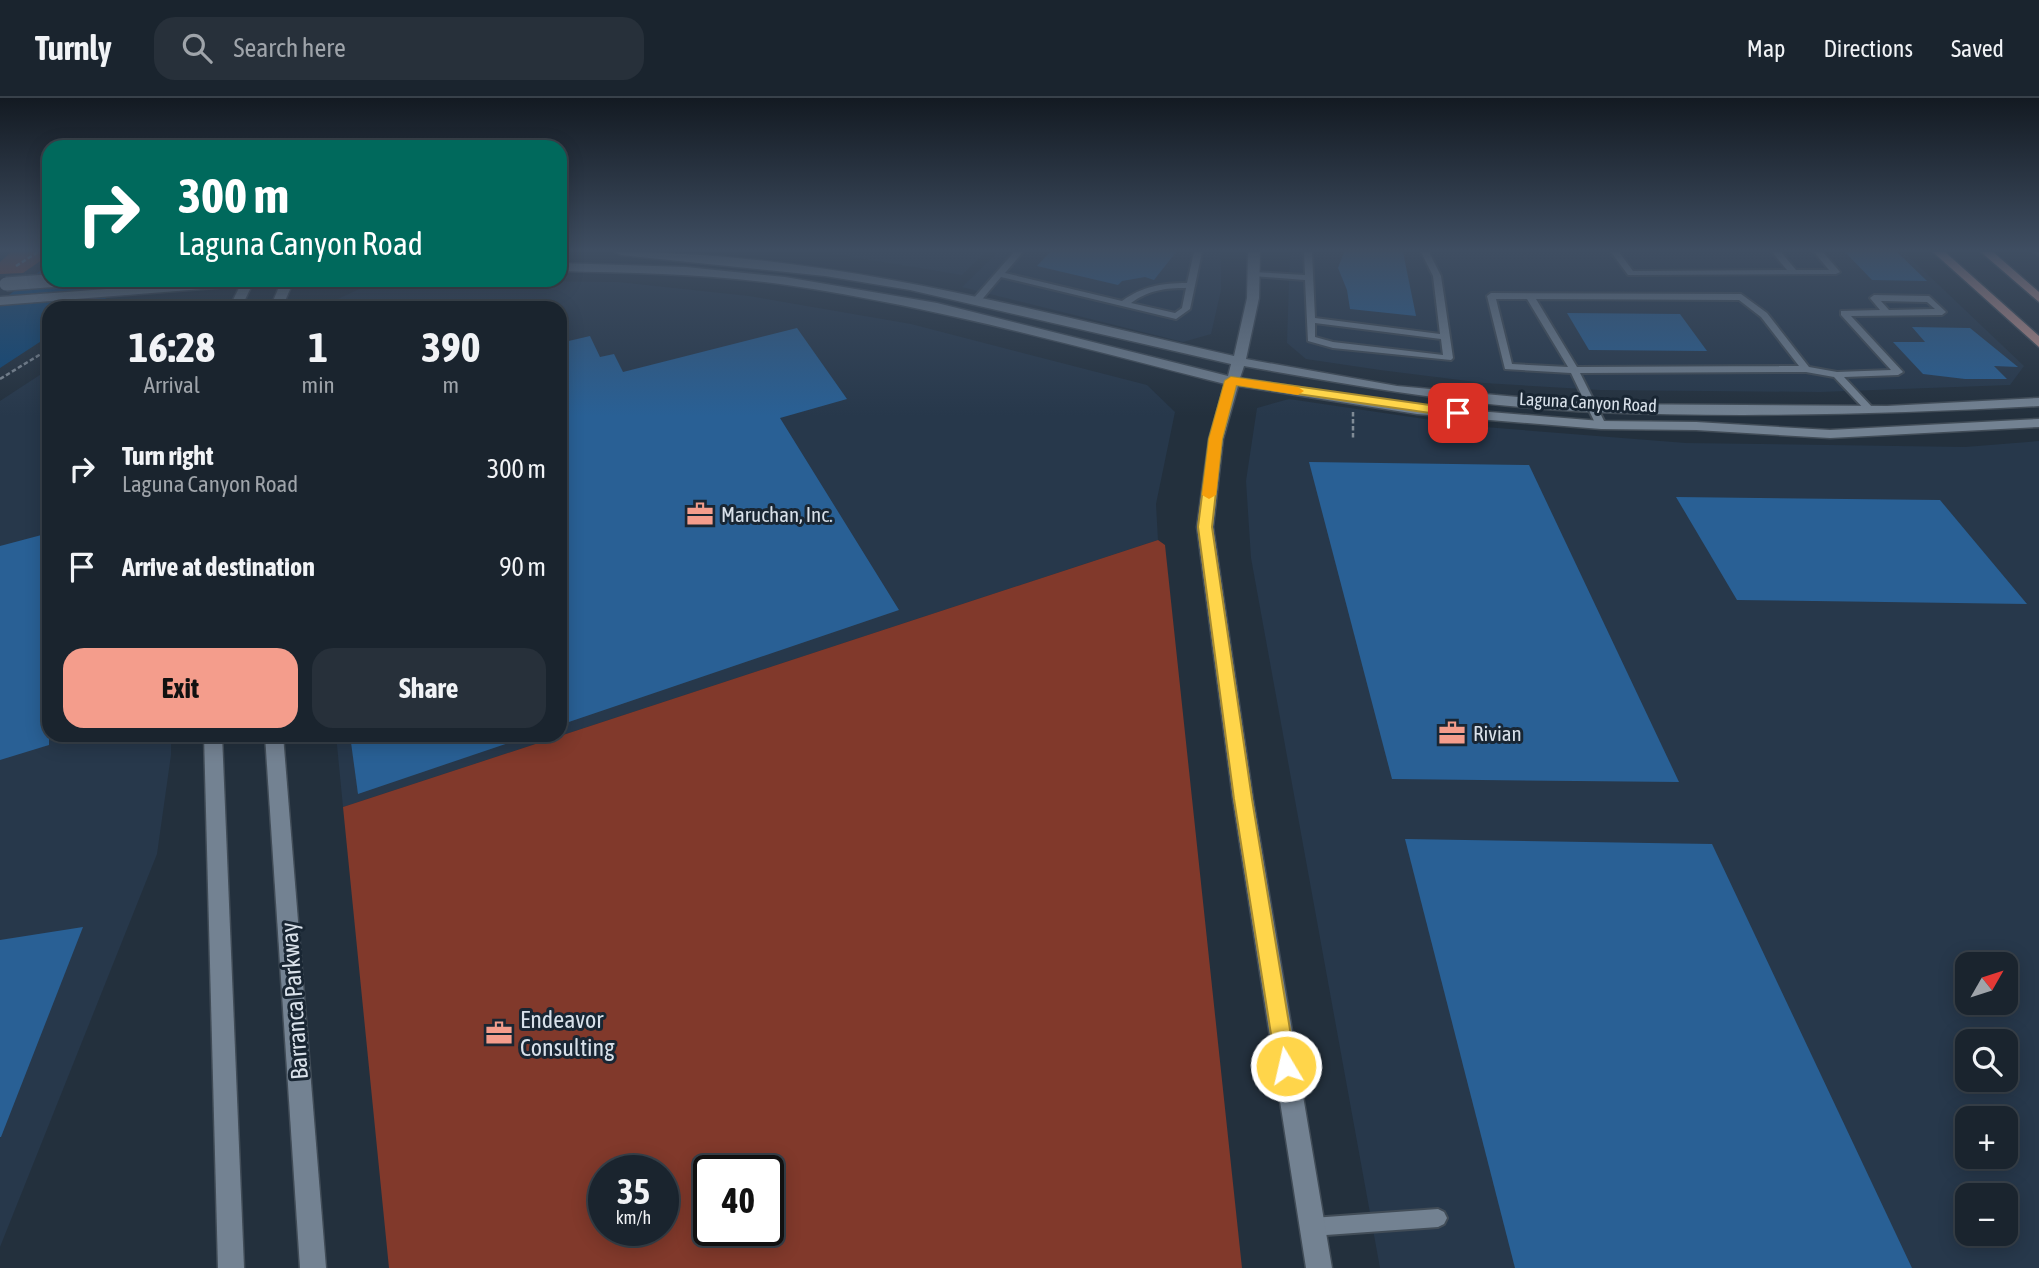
<!DOCTYPE html>
<html lang="en">
<head>
<meta charset="utf-8">
<style>
  body { margin:0; font-family:"Asap Condensed",sans-serif; background:#27303a; color:#f1f3f6; height:100vh; display:flex; flex-direction:column; font-size:26px; white-space:nowrap }
  * { box-sizing:border-box; margin:0 }
  p { font-size:23px; color:#9fa4aa }
  .icon { flex:none; width:38px; height:38px; fill:none; stroke:currentColor; stroke-width:2; stroke-linecap:round; stroke-linejoin:round }
  .map { position:relative; flex:1; overflow:hidden }
  .details { position:absolute; left:42px; top:203px; width:525px; height:441px; display:flex; flex-direction:column; background:#1a242e; border-radius:21px; box-shadow:0 4px 18px #0003,0 0 0 2px #38414a }
  .details>* { flex:none }
  .top-card { position:absolute; left:42px; top:42px; width:525px; height:147px; border-radius:21px; box-shadow:0 4px 18px #0003,0 0 0 2px #38414a; background:#00695c; color:#fff; overflow:hidden }
  .needle { width:46px; rotate:51deg }
  .controls { position:absolute; left:1955px; top:854px; display:grid; gap:14px }
  .controls a { display:grid; place-items:center; width:63px; height:63px; border-radius:14px; background:#1a242e; box-shadow:0 4px 18px #0003,0 0 0 2px #38414a; font-size:35px }
  .speed { position:absolute; left:588px; top:1057px; display:flex; gap:14px; font-size:35px; font-weight:700; text-align:center }
  .speed>* { display:grid; place-content:center; width:91px; height:91px; border-radius:50%; background:#1a242e; box-shadow:0 4px 18px #0003,0 0 0 2px #38414a; line-height:1 }
  .speed small { font-size:18px; font-weight:400 }
  .speed .limit { border:4px solid #111; border-radius:10px; background:#fff; color:#111 }
  .pin { position:absolute; display:grid; place-items:center; width:60px; height:60px; color:#fff; margin:-30px; border-radius:14px; box-shadow:0 4px 10px #0006 }
  .me { position:absolute; width:77px; margin:-38px; rotate:351deg; stroke-linejoin:round; filter:drop-shadow(0 0 5px #0008) }
  .turn { display:flex; align-items:center; gap:24px; height:147px; padding:0 21px; font-size:32px }
  .turn .icon { width:91px; height:91px; stroke-width:2.5 }
  .turn b { display:block; font-size:49px; line-height:60px }
  .eta { display:flex; justify-content:space-evenly; align-items:center; height:119px; text-align:center }
  .eta b { font-size:42px; font-weight:700; line-height:49px }
  .button { display:flex; gap:14px; margin-top:auto; padding:14px 21px }
  .button a { flex:1; height:80px; border-radius:21px; background:#f49d8c; color:#111; font-size:28px; font-weight:700; line-height:80px; text-align:center }
  .button a+a { background:#27303a; color:#f1f3f6 }
  ul { padding:0; list-style:none }
  li { display:flex; align-items:center; gap:21px; height:98px; padding:0 21px }
  li div { flex:1 }
  li b { display:block; font-size:26px }
  li em { font-style:normal }
  header { display:flex; align-items:center; gap:42px; box-sizing:border-box; height:98px; padding:0 35px; background:#1a242e; border-bottom:2px solid #38414a }
  header strong { font-size:33px }
  nav { display:flex; gap:38px; margin-inline-start:auto; font-size:24px }
  .search { width:490px; height:63px; background:#27303a; display:flex; align-items:center; gap:18px; box-sizing:border-box; padding:0 24px; border-radius:21px; color:#9fa4aa; font-size:26px }
  .map>svg:first-child { display:block }
  .built { fill:#27384b; fill-rule:evenodd }
  .green { fill:#81392b; fill-rule:evenodd }
  .water { fill:#0d487b }
  .building { fill:#296095 }
  .lines { fill:none; stroke-linecap:round; stroke-linejoin:round }
  .lane-casing { stroke:#414c57; stroke-width:4 }
  .secondary-casing { stroke:#414c57; stroke-width:3 }
  .primary-casing { stroke:#414c57; stroke-width:3 }
  .path { stroke:#808b96; stroke-width:2.5; stroke-dasharray:4.5 2.5; stroke-linecap:butt }
  .lane { fill:#738292; fill-rule:evenodd }
  .secondary { fill:#738292; fill-rule:evenodd }
  .primary { fill:#c2928d; fill-rule:evenodd }
  .secondary-bridge-casing { stroke:#414c57; stroke-width:16; stroke-linecap:butt }
  .secondary-bridge { stroke:#738292; stroke-width:13 }
  .route { fill:#ffd54a; stroke:#a68a30; stroke-width:2 }
  .slow { fill:#f59e0b }
  .labels { text-anchor:middle; dominant-baseline:central; stroke-width:6; stroke-linejoin:round; paint-order:stroke }
  .far-street-label { font-size:18px; fill:#d9e1ea; stroke:#192633 }
  .poi-label { font-size:21px; fill:#d9e1ea; stroke:#192633; text-anchor:start }
  .near-street-label { font-size:24px; fill:#d9e1ea; stroke:#192633 }
  .near-poi-label { font-size:24px; fill:#d9e1ea; stroke:#192633; text-anchor:start }
</style>
</head>
<body>
<header>
<strong>Turnly</strong>
<div class="search"><svg class="icon" aria-label="search" viewBox="0 0 24 24"><circle cx="10" cy="10" r="6"/><path d="M15 15l6 6"/></svg>Search here</div>
<nav><a>Map</a><a>Directions</a><a>Saved</a></nav>
</header>
<div class="map">
<svg width="2039" height="1170" viewBox="0 0 2039 1170">
  <rect width="100%" height="100%" fill="#23303d"/>
  <g class="built">
    <path d="M822,154H985L962,177Z"/>
    <path d="M998,154H1221V192L1211,236L1183,244L962,189Z"/>
    <path d="M1290,154H1904L2024,268L2010,287L1820,294L1600,292L1484,285L1380,272L1306,261L1287,245Z"/>
    <path d="M503,183L618,184L749,198L911,226L1147,287L1175,314L1156,406L1158,442L343,709L336,637H560V210H318L366,188Z"/>
    <path d="M49,271V637H171V657L157,756L0,1149V303Z"/>
    <path d="M1289,301L1472,328L1686,345L1965,349L2039,343V1170H1380L1251,460L1246,383L1257,310ZM1967,866H2006V905H1967ZM1967,943H2006V982H1967ZM1967,1020H2006V1059H1967ZM1967,1097H2006V1136H1967Z"/>
  </g>
  <g class="green">
    <path d="M11,154H49V157L23,175L0,176V164Z"/>
    <path d="M1158,442L1165,447L1242,1170H389L343,709ZM604,1073H663V1132H604ZM709,1073H768V1132H709Z"/>
  </g>
  <path class="water" d="M49,166V182H134L91,210H49V238L0,270V204Z"/>
  <g class="building">
    <path d="M1050,154H1176L1154,182L1145,179L1122,183L1118,187L1037,168Z"/>
    <path d="M1344,154H1403L1416,218L1350,211L1347,192L1338,170Z"/>
    <path d="M1845,154H1897L1927,183L1872,182Z"/>
    <path d="M1567,215L1680,216L1707,253L1589,252Z"/>
    <path d="M1912,229L1970,230L2018,269L1994,268L2007,281H1965L1923,276L1893,244H1925Z"/>
    <path d="M797,230L847,301L780,320L899,512L560,627V245L590,238L600,259L614,256L623,274Z"/>
    <path d="M1309,364L1529,367L1679,684L1392,681Z"/>
    <path d="M1676,399L1940,402L2027,506L1737,502Z"/>
    <path d="M49,435V647L0,662V448Z"/>
    <path d="M350,637H523V640L358,696Z"/>
    <path d="M1405,741L1712,746L1912,1170H1515Z"/>
    <path d="M83,829L1,1039H0V842Z"/>
  </g>
  <g class="lines">
    <g class="lane-casing">
      <g id="lane">
        <path d="M1014,154H1023L1005,175L1122,203C1143,188 1162,185 1187,185L1194,154H1202L1190,211L1176,221L1001,179L979,205H973V201ZM1186,190L1182,210L1175,215L1131,205C1149,192 1165,190 1186,190Z"/>
        <path d="M1304,154H1312L1315,220L1440,236L1433,178L1421,154H1429L1441,178L1453,260L1451,262L1333,250L1308,243L1305,182L1253,178L1249,176L1253,174L1305,177ZM1315,225L1441,241L1443,257L1333,244L1315,239Z"/>
        <path d="M1611,154H1619L1633,173L1787,172L1772,154H1781L1796,172H1829L1814,154H1823L1840,174L1836,176L1631,177H1628Z"/>
        <path d="M2034,154H2039V157Z"/>
        <path d="M1491,195L1741,196L1767,215L1809,269L1837,274L1891,272L1841,217V213L1880,212L1870,200L1874,197L1929,198L1946,214L1942,217L1851,218L1903,274L1898,277L1844,279L1873,310V314H1867L1834,279L1806,274L1580,275L1606,327L1601,330L1596,327L1571,275L1505,271L1487,198ZM1496,201H1527L1568,269L1512,266ZM1536,201L1739,202L1761,219L1799,268L1577,269ZM1881,203L1927,204L1935,211L1889,212Z"/>
        <path d="M1438,1111L1444,1114L1447,1120L1444,1126L1438,1129L1312,1138L1306,1135L1303,1129L1306,1123L1312,1120Z"/>
      </g>
    </g>
    <g class="secondary-casing">
      <g id="secondary">
        <path d="M616,154C826,154 1030,212 1234,258L1247,200L1248,154H1260L1259,200L1246,261L1397,288L1594,306L1887,308L2039,300V308C1891,316 1743,320 1595,314C1477,309 1360,289 1244,268L1240,280L1417,308L1601,323L1696,324L1830,332L2039,321V329L1830,340L1696,332L1601,331L1417,316L1238,288L1223,341L1213,429L1253,701L1332,1170H1306L1233,701L1197,429L1209,341L1225,286C1080,249 936,209 787,187C712,176 636,175 560,173V165L686,169L785,179L937,205L1228,278L1231,266L910,192L825,178L621,157Z"/>
        <path d="M227,182H279L273,186L252,187L241,210H229L240,188L0,207V199Z"/>
        <path d="M282,182H294L282,210H270Z"/>
        <path d="M204,637H222L244,1170H218Z"/>
        <path d="M265,637H283L326,1170H300Z"/>
      </g>
    </g>
    <g class="primary-casing">
      <g id="primary">
        <path d="M1933,154H1945L2039,238V249Z"/>
        <path d="M1981,154H1993L2039,194V204Z"/>
      </g>
    </g>
    <g class="path">
      <path d="M16,168L38,154"/>
      <path d="M137,210L145,207"/>
      <path d="M0,281L49,251"/>
      <path d="M1353,314V341"/>
    </g>
    <use href="#lane" class="lane"/>
    <use href="#secondary" class="secondary"/>
    <use href="#primary" class="primary"/>
    <g class="secondary-bridge-casing">
      <path id="secondary-bridge" d="M6,186L60,182"/>
    </g>
    <use href="#secondary-bridge" class="secondary-bridge"/>
  </g>
  <linearGradient id="sky" x2="0" y2="1"><stop stop-color="#131a22"/><stop offset="0.48" stop-color="#3f4e62"/><stop offset="1" stop-color="#3f4e62" stop-opacity="0"/></linearGradient>
  <rect width="2039" height="318" fill="url(#sky)"/>
  <path class="route" d="M1231,279L1458,311L1465,315L1458,319L1236,287L1222,341L1212,429L1252,701L1296,968L1293,975L1286,978L1279,975L1276,968L1234,701L1198,429L1209,341L1225,283Z"/>
  <path class="slow" d="M1231,279L1298,289L1304,293L1298,297L1236,287L1222,341L1216,397L1209,401L1202,397L1209,341L1225,283Z"/>
  <defs>
    <g id="office-bare" transform="scale(2.1)"><path d="M-6-3h4V-5.5h4V-3h4V5H-6ZM-1-4.5V-3h2v-1.5ZM-6 0V1H6V0Z" fill="#f49d8c" stroke="#192633" stroke-width="2.5" paint-order="stroke"/></g>
  </defs>
  <g fill-rule="evenodd">
    <use href="#office-bare" x="700" y="416"/>
    <use href="#office-bare" x="1452" y="635"/>
    <use href="#office-bare" x="499" y="935"/>
  </g>
  <g class="labels">
    <g class="far-street-label">
      <text transform="translate(1588 304) rotate(3)">Laguna Canyon Road</text>
    </g>
    <g class="poi-label">
      <text x="721" y="416">Maruchan, Inc.</text>
      <text x="1473" y="635">Rivian</text>
    </g>
    <g class="near-street-label">
      <text transform="translate(294 903) rotate(-94)">Barranca Parkway</text>
    </g>
    <g class="near-poi-label">
      <text x="520" y="921">Endeavor<tspan x="520" dy="28">Consulting</tspan></text>
    </g>
  </g>
</svg>
<div class="controls">
<a><svg class="needle" viewBox="-14 -14 28 28"><path d="M0-13l5 13h-10z" fill="#e53935"/><path d="M0 13l5-13h-10z" fill="#9fa4aa"/></svg></a>
<a><svg class="icon" aria-label="search" viewBox="0 0 24 24"><circle cx="10" cy="10" r="6"/><path d="M15 15l6 6"/></svg></a>
<a>+</a>
<a>−</a>
</div>
<div class="speed"><div>35<small>km/h</small></div><div class="limit">40</div></div>
<div class="pin" style="left:1458px;top:315px;background:#d93025"><svg class="icon" aria-label="arrive" viewBox="0 0 24 24"><path d="M6 21V4h12l-3 4 3 4H6"/></svg></div>
<svg class="me" style="left:1286px;top:968px" viewBox="-20 -20 40 40"><circle r="17" fill="#ffd54a" stroke="#fff" stroke-width="3"/><path d="M0-11L8 9 0 5-8 9z" fill="#fff"/></svg>
<div class="top-card">
<div class="turn"><svg class="icon" aria-label="right" viewBox="0 0 24 24"><path d="M7 20v-9h11M14 6l5 5-5 5"/></svg><div><b>300 m</b>Laguna Canyon Road</div></div>
</div>
<section class="details">
<div class="eta">
<div><b>16:28</b><p>Arrival</p></div>
<div><b>1</b><p>min</p></div>
<div><b>390</b><p>m</p></div>
</div>
<ul>
<li><svg class="icon" aria-label="right" viewBox="0 0 24 24"><path d="M7 20v-9h11M14 6l5 5-5 5"/></svg><div><b>Turn right</b><p>Laguna Canyon Road</p></div><em>300 m</em></li>
<li><svg class="icon" aria-label="arrive" viewBox="0 0 24 24"><path d="M6 21V4h12l-3 4 3 4H6"/></svg><div><b>Arrive at destination</b></div><em>90 m</em></li>
</ul>
<div class="button"><a>Exit</a><a>Share</a></div>
</section>
</div>
</body>
</html>
